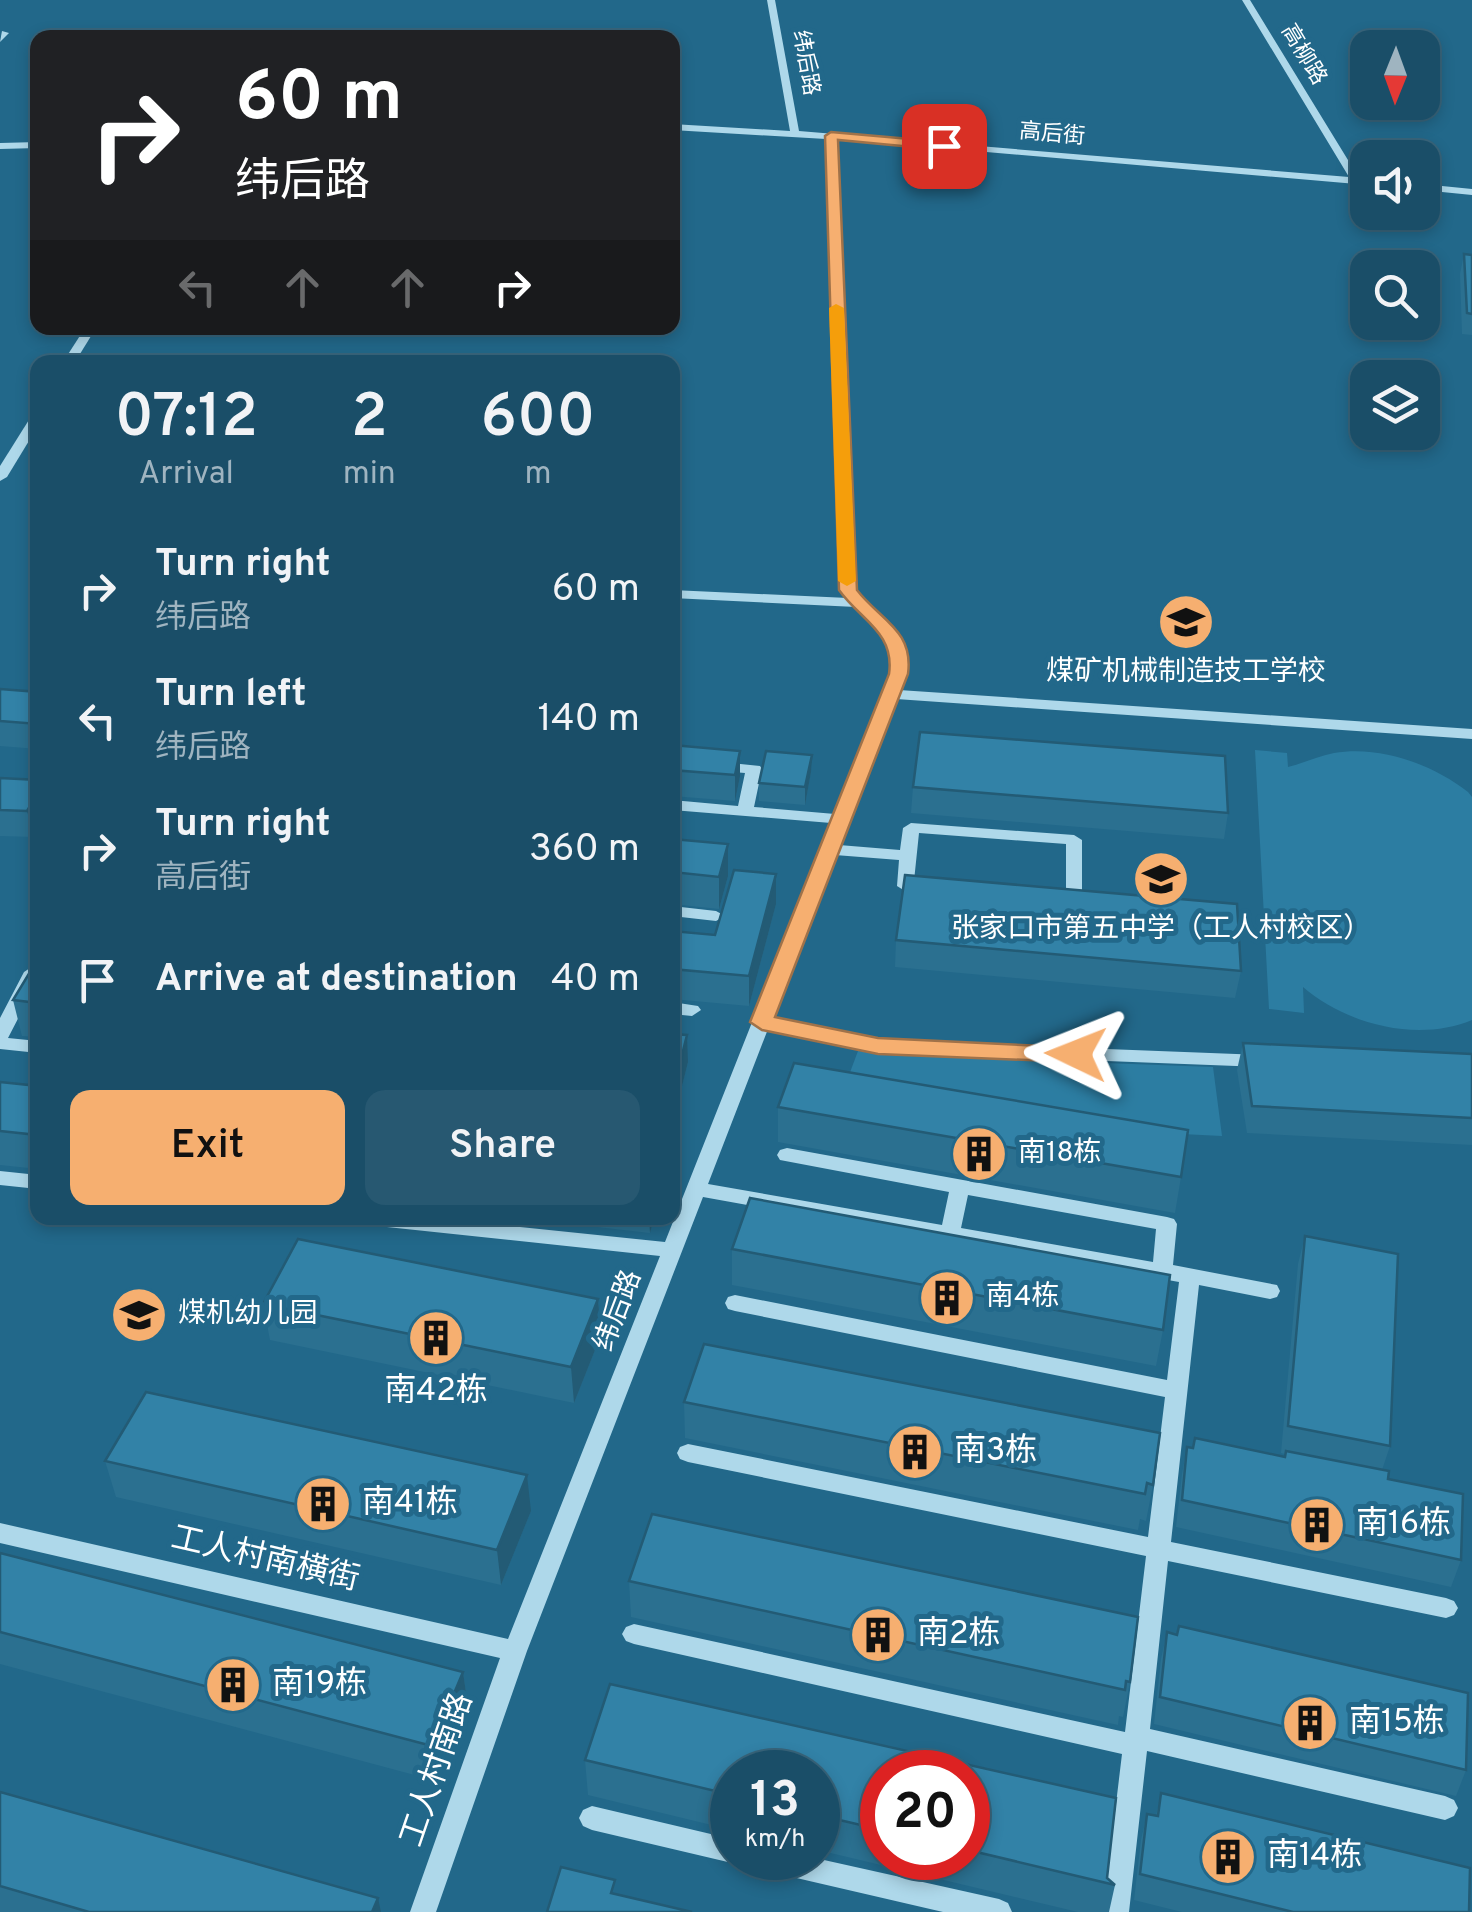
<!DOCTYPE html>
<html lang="en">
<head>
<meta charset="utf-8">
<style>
  body { margin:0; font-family:Overpass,"Noto Sans SC",sans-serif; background:#275871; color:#f1f3f6; height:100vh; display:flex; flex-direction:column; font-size:38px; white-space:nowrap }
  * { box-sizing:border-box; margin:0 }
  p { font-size:32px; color:#9fb4c0 }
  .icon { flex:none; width:55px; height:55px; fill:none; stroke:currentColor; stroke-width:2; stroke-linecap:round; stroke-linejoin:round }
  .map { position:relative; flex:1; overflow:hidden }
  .details { position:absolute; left:30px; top:355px; width:650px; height:870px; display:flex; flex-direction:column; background:#1a4e68; border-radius:20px; box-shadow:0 5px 15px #0003,0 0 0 2px #38657c }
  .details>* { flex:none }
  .banner { position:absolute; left:30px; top:30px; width:650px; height:305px; border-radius:20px; box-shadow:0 5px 15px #0003,0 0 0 2px #38657c; background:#202124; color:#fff; overflow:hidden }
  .needle { width:65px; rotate:181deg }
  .tools { position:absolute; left:1350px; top:30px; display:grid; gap:20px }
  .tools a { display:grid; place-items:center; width:90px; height:90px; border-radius:20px; background:#1a4e68; box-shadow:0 5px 15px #0003,0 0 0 2px #38657c; font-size:50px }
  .speed { position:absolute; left:710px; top:1750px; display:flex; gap:20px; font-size:50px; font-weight:700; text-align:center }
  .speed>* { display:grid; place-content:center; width:130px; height:130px; border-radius:50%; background:#1a4e68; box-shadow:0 5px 15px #0003,0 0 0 2px #38657c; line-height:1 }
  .speed small { font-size:25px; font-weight:400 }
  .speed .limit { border:15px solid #d22; background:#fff; color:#111 }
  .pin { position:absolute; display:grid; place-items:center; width:85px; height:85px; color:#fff; margin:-42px; border-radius:20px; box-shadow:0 5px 15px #0006 }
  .me { position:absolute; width:110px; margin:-55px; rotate:272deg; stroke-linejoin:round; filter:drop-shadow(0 0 8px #0008) }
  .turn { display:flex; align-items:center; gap:35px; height:210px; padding:0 40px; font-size:45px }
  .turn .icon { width:130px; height:130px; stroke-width:2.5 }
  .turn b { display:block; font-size:70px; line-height:85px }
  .lanes { display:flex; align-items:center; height:95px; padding:0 40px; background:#0003; justify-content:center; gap:50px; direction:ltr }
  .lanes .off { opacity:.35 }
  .eta { display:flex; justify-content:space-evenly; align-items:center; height:170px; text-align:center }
  .eta b { font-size:60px; font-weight:600; line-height:70px }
  .action { display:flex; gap:20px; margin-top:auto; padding:20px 40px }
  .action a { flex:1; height:115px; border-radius:20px; background:#f6af70; color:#111; font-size:40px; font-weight:600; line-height:115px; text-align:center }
  .action a+a { background:#275871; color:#f1f3f6 }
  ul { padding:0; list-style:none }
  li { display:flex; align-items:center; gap:30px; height:130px; padding:0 40px }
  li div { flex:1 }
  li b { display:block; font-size:38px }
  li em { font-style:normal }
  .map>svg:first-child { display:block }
  .green { fill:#2c7da2 }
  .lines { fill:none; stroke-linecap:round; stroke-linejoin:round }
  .minor { fill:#aed8ea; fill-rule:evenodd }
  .wall { fill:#2b7090; fill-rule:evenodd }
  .shaded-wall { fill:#235b75 }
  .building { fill:#3282a7; stroke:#235b75; stroke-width:2.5 }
  .route { fill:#f6af70; stroke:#a07249; stroke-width:2.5 }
  .slow { fill:#f59e0b }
  .labels { text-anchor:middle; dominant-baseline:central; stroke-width:10; stroke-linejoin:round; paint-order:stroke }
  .far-street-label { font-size:22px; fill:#fff; stroke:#22688a }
  .poi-label { font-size:28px; fill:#fff; stroke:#22688a; text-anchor:start }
  .street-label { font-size:28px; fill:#fff; stroke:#22688a }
  .near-poi-label { font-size:32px; fill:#fff; stroke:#22688a; text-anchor:start }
  .near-street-label { font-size:32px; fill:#fff; stroke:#22688a }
</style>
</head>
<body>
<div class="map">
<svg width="1472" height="1912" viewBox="0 0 1472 1912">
  <rect width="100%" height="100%" fill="#22688a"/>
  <g class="green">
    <path d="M1255,750L1287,753L1288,767C1304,763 1318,756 1334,753C1380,745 1432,764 1468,792L1472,797V1020C1417,1043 1346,1024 1303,987L1304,1013L1269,1009Z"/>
    <path d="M858,1051L883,1055L1213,1067L1222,1136L1002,1125L840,1099Z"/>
  </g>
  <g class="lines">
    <g class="minor">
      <path d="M767,0H775L799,131L1349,177L1242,0H1250L1359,178L1368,179V185L836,139L855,589C884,623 919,640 899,690L1472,729V739L896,699L839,845L900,850L903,828L911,823L1074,835L1082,840V898L1074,903L905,891L897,886L899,860L835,855L772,1018L878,1040L1262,1055L1271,1061L1262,1067L878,1052L768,1029L708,1184L942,1225L949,1192L780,1160L777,1155L780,1150L787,1148L1167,1217L1174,1219L1177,1224L1173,1265L1277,1285L1280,1291L1277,1297L1270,1299L1199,1285L1171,1542L1446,1598L1454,1601L1458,1608L1454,1615L1446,1618L1168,1561L1150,1729L1445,1796L1454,1800L1458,1808L1454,1816L1445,1820L1147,1751L1129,1912H1103L1122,1754L634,1644L626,1641L622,1634L626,1627L634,1624L1125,1732L1146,1556L688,1462L680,1459L677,1453L680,1447L688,1444L1148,1537L1165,1397L735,1311L728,1309L725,1303L728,1297L735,1295L1167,1380L1179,1282L703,1197L527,1651L436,1912H410L500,1658L0,1543V1523L508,1639L660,1256L368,1225L361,1223L358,1218H433L665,1242L831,823L672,810V800L738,806L745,773L672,767V757L760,766L762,769L754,807L835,814L891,674C892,643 877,628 856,607L672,598V590L848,598L841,590L826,139L672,130V124L790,131ZM919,833L1066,844V892L914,881ZM968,1195L1156,1229L1153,1262L961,1228Z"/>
      <path d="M2,31L9,33L0,42Z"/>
      <path d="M38,142V148L0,149V143Z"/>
      <path d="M1422,184L1472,189V195L1422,190Z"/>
      <path d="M85,328H96L75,362H63Z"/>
      <path d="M38,411V426L7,477L0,481V466L32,415Z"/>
      <path d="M672,906L716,911L725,916L716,921L672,916Z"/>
      <path d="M33,966H38V980L8,1038L38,1041V1053L0,1049V1018L24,972Z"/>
      <path d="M672,1002L698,1006L701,1010L692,1016L672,1014Z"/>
      <path d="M0,1171L38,1175V1189L0,1185Z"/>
      <path d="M592,1806L732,1839V1858H742L732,1863L592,1830L583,1826L579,1818L583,1810Z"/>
      <path d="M749,1858H815L999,1899L1008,1903L1012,1912H943L762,1870L753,1867Z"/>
    </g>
  </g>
  <g class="wall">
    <path d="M1464,254L1472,255V335L1462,334L1460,274Z"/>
    <path d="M0,689L38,692V749L0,746Z"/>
    <path d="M672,745L740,751V776L735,801L672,796Z"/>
    <path d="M811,772L805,805L759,801V783Z"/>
    <path d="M0,778L38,780L34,837L0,836Z"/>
    <path d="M913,787L1228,813L1224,839L911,813Z"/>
    <path d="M672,839L728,844V876L719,909L672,904Z"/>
    <path d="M776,904L749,1006L672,999V931L715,935Z"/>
    <path d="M896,940L1241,971L1235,998L895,967Z"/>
    <path d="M38,962V1037L22,1036L13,1000Z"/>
    <path d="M672,1034L688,1062L678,1102H672Z"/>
    <path d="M1243,1043L1472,1054V1145L1247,1133L1237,1070Z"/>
    <path d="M0,1082L38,1086V1169L0,1165Z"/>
    <path d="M778,1107L1181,1177L1175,1213L778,1142Z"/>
    <path d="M517,1218H654L650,1233Z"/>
    <path d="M1305,1236L1390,1446L1382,1470L1388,1479L1461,1560L1451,1587L1176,1527L1182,1474L1187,1447L1284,1457L1285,1454L1281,1453L1298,1264Z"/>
    <path d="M732,1249L1163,1330L1156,1366L732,1285Z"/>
    <path d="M598,1299L601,1335L574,1403L270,1340L263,1304Z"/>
    <path d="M684,1402L1153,1485L1146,1521L1140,1519L1138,1530L685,1438Z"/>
    <path d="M105,1461L531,1511L501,1585L116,1497Z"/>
    <path d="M0,1553L463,1672L468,1707L437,1781L0,1664Z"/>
    <path d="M629,1581L1130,1682L1123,1717L1119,1716L1118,1725L631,1617Z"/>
    <path d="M1167,1632L1177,1634L1466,1770L1456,1796L1154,1724L1161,1659Z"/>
    <path d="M610,1684L1116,1798L1107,1878L1115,1885L1109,1912H1078L818,1850V1772H732V1830L588,1795L585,1760ZM882,1772H968V1858H882Z"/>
    <path d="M0,1792L381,1912H0Z"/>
    <path d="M1161,1793L1469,1912H1182L1134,1900L1141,1840L1147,1814L1156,1816Z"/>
  </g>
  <g class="shaded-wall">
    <path d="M740,751V776L735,801V775Z"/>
    <path d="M812,755L811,772L805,805V787Z"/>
    <path d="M38,793V830L34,837L27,811Z"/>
    <path d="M728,844V876L719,909V877Z"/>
    <path d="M776,874V904L749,1006V976Z"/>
    <path d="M687,1035L688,1062L678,1102L677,1075Z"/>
    <path d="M649,1218H654L650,1233Z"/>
    <path d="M598,1299L601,1335L574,1403L571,1367Z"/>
    <path d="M527,1475L531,1511L501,1585L497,1550Z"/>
    <path d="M463,1672L468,1707L437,1781L432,1746Z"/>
    <path d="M378,1898L381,1912H372Z"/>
  </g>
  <g class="building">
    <path d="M1464,254L1472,255V314L1467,313Z"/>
    <path d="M0,689L38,692V724L0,721Z"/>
    <path d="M920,732L1225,756L1228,813L913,787Z"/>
    <path d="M672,745L740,751L735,775L672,770Z"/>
    <path d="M766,751L812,755L805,787L759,783Z"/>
    <path d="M0,778L38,780V793L27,811L0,810Z"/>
    <path d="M672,839L728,844L719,877L672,872Z"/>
    <path d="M734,870L776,874L749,976L672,969V931L715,935Z"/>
    <path d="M905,875L1237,904L1241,971L896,940Z"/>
    <path d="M36,962H38V1003L13,1000Z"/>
    <path d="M672,1034L687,1035L677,1075H672Z"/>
    <path d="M1243,1043L1472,1054V1118L1252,1106Z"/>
    <path d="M794,1063L1188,1130L1181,1177L778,1107Z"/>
    <path d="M0,1082L38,1086V1135L0,1131Z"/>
    <path d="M750,1198L1170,1275L1163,1330L732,1249Z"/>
    <path d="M1305,1236L1398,1254L1390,1446L1288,1426Z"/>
    <path d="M298,1239L598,1299L571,1367L263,1304Z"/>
    <path d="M704,1344L1160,1433L1153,1485L1147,1483L1145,1494L684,1402Z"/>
    <path d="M146,1392L527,1475L497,1550L105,1461Z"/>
    <path d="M1195,1438L1285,1457L1286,1451L1389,1471L1388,1479L1463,1494L1461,1560L1182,1500L1187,1447L1193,1448Z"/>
    <path d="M652,1514L1138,1617L1130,1682L1126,1681L1125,1690L629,1581Z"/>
    <path d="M0,1553L463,1672L432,1746L0,1632Z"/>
    <path d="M1179,1626L1468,1693L1466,1770L1160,1697L1167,1632L1177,1635Z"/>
    <path d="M610,1684L1116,1798L1107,1878L1115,1885L968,1850V1772H882V1830L818,1815V1772H732V1795L585,1760Z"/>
    <path d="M0,1792L378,1898L372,1912H89L0,1886Z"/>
    <path d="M1161,1793L1470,1868L1469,1912H1293L1140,1874L1147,1814L1158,1816Z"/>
    <path d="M561,1867L615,1880L611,1893L692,1912H547Z"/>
  </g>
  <path class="route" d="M831,132L944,142L950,146L944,150L838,140L857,590C880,620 914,630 908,674L775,1017L878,1038L1085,1048L1088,1054L1085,1059L1076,1062L878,1054L762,1030L750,1022L889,674C895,632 860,620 839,590L825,136Z"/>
  <path class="slow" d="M836,304L844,308L856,581L847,586L838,581L829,308Z"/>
  <defs>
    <g id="school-disc" transform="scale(2.875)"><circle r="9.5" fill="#f6af70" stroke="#22688a"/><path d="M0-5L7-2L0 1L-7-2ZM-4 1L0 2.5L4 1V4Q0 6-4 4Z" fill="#111"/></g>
    <g id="building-disc" transform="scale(2.875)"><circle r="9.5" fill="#f6af70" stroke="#22688a"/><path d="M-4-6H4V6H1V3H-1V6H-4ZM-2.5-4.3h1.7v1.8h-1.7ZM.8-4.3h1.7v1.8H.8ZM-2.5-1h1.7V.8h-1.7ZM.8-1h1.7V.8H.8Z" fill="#111"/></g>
  </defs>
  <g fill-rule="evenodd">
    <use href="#school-disc" x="1186" y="622"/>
    <use href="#school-disc" x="1161" y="879"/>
    <use href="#building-disc" x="979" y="1154"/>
    <use href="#building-disc" x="947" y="1298"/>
    <use href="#school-disc" x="139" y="1315"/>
    <use href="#building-disc" x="436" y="1338"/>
    <use href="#building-disc" x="915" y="1452"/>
    <use href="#building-disc" x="323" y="1504"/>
    <use href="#building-disc" x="1317" y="1525"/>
    <use href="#building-disc" x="878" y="1635"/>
    <use href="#building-disc" x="233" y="1685"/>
    <use href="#building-disc" x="1310" y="1723"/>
    <use href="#building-disc" x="1228" y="1857"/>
  </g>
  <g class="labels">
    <g class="far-street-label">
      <text transform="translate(1303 55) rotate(59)">高柳路</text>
      <text transform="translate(805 63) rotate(80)">纬后路</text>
      <text transform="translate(1052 135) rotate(5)">高后街</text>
    </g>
    <g class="poi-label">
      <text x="1186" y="673" text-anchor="middle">煤矿机械制造技工学校</text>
      <text x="1161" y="930" text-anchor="middle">张家口市第五中学（工人村校区）</text>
      <text x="1018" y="1154">南18栋</text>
      <text x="986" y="1298">南4栋</text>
      <text x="178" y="1315">煤机幼儿园</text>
    </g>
    <g class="street-label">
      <text transform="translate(619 1311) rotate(-69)">纬后路</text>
    </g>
    <g class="near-poi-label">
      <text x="436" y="1392" text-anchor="middle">南42栋</text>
      <text x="954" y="1452">南3栋</text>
      <text x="362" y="1504">南41栋</text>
      <text x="1356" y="1525">南16栋</text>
      <text x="917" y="1635">南2栋</text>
      <text x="272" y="1685">南19栋</text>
      <text x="1349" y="1723">南15栋</text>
      <text x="1267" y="1857">南14栋</text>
    </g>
    <g class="near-street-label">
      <text transform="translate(265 1560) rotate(13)">工人村南横街</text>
      <text transform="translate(438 1770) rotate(-71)">工人村南路</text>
    </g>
  </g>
</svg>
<div class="tools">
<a><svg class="needle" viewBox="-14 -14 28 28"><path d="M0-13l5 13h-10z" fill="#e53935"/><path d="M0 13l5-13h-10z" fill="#9fb4c0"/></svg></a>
<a><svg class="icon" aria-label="sound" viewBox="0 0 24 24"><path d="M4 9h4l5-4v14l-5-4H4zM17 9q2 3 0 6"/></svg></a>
<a><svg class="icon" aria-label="search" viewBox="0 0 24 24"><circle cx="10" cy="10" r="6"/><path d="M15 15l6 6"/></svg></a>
<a><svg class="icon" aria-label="layers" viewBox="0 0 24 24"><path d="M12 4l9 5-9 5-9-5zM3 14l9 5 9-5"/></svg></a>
</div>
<div class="speed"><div>13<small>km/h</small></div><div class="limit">20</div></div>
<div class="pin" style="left:944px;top:146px;background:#d93025"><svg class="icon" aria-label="arrive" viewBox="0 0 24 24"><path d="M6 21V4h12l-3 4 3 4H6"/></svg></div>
<svg class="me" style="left:1076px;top:1054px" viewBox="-20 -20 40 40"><path d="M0-17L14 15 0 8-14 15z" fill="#f6af70" stroke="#fff" stroke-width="4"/></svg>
<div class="banner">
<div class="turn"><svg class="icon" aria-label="right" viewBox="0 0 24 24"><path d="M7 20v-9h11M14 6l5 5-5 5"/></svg><div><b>60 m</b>纬后路</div></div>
<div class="lanes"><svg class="icon off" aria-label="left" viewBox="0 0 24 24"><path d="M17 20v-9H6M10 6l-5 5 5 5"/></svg><svg class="icon off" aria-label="ahead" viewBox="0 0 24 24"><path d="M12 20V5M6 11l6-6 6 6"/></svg><svg class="icon off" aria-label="ahead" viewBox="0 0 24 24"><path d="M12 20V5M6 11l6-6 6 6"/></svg><svg class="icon" aria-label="right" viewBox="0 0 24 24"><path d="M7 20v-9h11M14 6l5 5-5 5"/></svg></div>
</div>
<section class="details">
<div class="eta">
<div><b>07:12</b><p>Arrival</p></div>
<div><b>2</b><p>min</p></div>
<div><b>600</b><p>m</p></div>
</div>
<ul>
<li><svg class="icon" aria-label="right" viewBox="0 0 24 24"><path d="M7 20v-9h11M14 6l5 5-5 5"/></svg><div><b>Turn right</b><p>纬后路</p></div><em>60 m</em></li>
<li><svg class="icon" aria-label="left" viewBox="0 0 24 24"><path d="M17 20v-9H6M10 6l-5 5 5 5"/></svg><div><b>Turn left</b><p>纬后路</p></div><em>140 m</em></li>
<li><svg class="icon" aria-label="right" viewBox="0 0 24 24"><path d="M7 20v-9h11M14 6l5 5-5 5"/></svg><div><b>Turn right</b><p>高后街</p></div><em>360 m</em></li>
<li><svg class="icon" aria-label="arrive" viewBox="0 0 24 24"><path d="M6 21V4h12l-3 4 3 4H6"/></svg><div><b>Arrive at destination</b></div><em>40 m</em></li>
</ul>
<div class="action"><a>Exit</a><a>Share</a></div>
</section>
</div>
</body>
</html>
